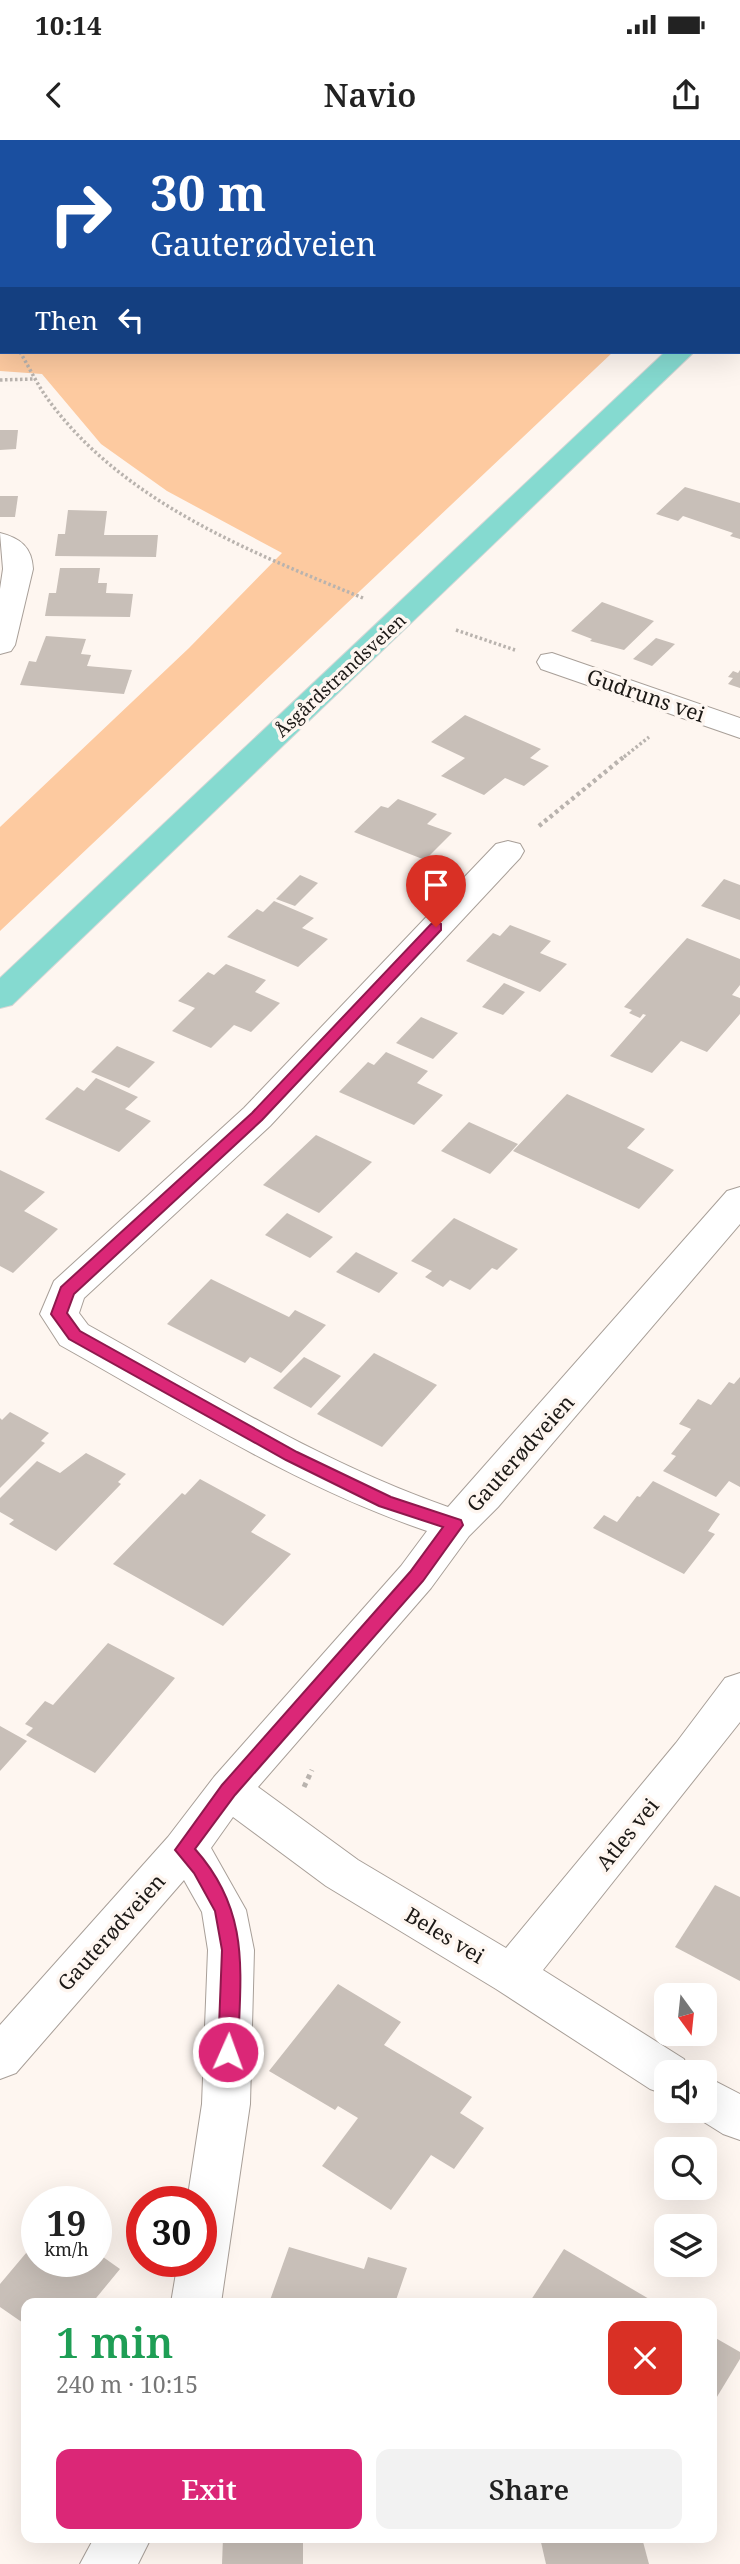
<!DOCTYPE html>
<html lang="en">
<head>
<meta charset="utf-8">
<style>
  body { margin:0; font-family:"Noto Serif",serif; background:#f2f2f2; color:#222; height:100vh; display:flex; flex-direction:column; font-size:26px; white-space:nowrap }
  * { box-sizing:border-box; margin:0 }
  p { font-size:23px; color:#767676 }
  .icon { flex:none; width:38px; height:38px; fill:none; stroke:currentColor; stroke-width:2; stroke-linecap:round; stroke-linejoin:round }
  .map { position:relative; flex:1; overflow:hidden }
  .side { position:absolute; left:21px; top:2158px; width:696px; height:245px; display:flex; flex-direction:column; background:#fff; border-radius:14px; box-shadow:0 7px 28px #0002 }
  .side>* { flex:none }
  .banner { position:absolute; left:0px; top:0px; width:740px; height:214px; box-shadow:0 7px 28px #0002; background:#1a4fa0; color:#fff; overflow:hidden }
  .needle { width:46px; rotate:165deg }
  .buttons { position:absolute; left:654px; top:1843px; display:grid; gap:14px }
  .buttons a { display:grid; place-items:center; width:63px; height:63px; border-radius:14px; background:#fff; box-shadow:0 7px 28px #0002; font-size:35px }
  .speed { position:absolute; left:21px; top:2046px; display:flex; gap:14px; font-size:35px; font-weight:700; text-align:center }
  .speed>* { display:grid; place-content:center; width:91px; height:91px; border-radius:50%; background:#fff; box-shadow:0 7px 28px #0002; line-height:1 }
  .speed small { font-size:18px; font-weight:400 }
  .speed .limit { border:10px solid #d22; background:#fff; color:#111 }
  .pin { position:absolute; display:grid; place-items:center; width:60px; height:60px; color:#fff; margin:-72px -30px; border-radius:50% 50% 50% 0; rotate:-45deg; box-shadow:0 0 7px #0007 }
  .pin .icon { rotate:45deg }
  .me { position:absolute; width:77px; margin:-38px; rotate:2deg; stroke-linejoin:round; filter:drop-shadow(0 0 5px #0008) }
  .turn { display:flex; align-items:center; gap:24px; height:147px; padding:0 35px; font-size:32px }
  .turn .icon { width:91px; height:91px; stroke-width:2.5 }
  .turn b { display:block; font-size:49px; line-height:60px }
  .then { display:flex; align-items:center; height:66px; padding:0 35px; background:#0003; gap:14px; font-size:26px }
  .round { display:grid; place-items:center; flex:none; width:74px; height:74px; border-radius:14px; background:#f2f2f2 }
  .head { display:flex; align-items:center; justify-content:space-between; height:119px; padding:0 35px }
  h1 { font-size:42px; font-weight:600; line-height:52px; color:#1e9e55 }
  .cta { display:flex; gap:14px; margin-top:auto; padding:14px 35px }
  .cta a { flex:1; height:80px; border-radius:14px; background:#db2777; color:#fff; font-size:28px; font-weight:600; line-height:80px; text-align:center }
  .cta a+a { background:#f2f2f2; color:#222 }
  .status { display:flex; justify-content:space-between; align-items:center; height:49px; padding:0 35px; background:#fff; direction:ltr }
  .status svg { height:19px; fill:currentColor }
  header { display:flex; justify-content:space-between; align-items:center; height:91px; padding:0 35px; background:#fff; font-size:32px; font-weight:600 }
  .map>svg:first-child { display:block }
  .green { fill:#fdcaa0 }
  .building { fill:#c8bfb8 }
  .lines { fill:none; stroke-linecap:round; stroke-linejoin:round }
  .minor-casing { stroke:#a89f98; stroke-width:2 }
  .primary-casing { stroke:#d6d6d5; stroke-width:2 }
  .path-far2 { stroke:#b9b3ae; stroke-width:3.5; stroke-dasharray:2.5 2.5; stroke-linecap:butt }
  .path-far1 { stroke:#b9b3ae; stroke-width:4.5; stroke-dasharray:3.5 3.5; stroke-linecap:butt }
  .path { stroke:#b9b3ae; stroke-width:5; stroke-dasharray:4.5 4.5; stroke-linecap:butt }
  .minor { fill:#fff; fill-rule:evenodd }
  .primary { fill:#85dad0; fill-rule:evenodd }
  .route { fill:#db2777; stroke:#8e194d; stroke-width:2 }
  .labels { text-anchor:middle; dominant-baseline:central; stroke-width:7; stroke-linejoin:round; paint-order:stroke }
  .far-street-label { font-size:18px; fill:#1c1916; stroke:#fef6f0 }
  .street-label { font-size:21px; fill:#1c1916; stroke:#fef6f0 }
</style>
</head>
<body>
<div class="status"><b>10:14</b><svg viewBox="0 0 49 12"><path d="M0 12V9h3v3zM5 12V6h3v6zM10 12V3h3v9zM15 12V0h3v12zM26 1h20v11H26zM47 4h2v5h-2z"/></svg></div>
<header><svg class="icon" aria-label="back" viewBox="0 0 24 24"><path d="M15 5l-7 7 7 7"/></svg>Navio<svg class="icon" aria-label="share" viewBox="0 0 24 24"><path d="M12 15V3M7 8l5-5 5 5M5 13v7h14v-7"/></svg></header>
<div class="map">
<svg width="740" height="2424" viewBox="0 0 740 2424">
  <rect width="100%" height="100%" fill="#fef6f0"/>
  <g class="green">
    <path d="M553,0H740V92L738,2Z"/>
    <path d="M0,173L2,212H613L0,791V687L189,508L282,413L167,351L101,304L42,234L0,231Z"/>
  </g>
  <g class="building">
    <path d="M0,290H18L16,309L0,310Z"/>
    <path d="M685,347L740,363V399L730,396L733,393L683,376L678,381L656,374Z"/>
    <path d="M0,356H18L15,377H0Z"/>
    <path d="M68,370L107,371L104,395H158L156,417L55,416L58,394H65Z"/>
    <path d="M60,428H100L98,443H107L106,453L133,454L130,477L45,476L49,453H56Z"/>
    <path d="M602,462L654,481L624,510L590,501L592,499L571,491Z"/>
    <path d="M46,496L86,499L81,514L91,515L87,526L132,530L124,554L20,545L29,521L36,522Z"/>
    <path d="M656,498L675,504L652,526L633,519Z"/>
    <path d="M740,530V548L728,544L733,538L728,537L733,531L738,533Z"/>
    <path d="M465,575L541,609L530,618L549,626L524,646L505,638L484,655L441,636L465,618L431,602Z"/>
    <path d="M398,659L437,674L427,684L452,693L425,720L354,692L381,666L388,668Z"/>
    <path d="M300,735L318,743L295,766L276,759Z"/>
    <path d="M724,739L740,745V780L701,766Z"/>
    <path d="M274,761L314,778L302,788L328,799L298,827L227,797L257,769L263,772Z"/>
    <path d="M510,785L551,801L540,813L567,824L540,852L466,821L493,793L500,796Z"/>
    <path d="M687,798L740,819V845L732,855L740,858V874L707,912L681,901L652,933L610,916L646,875L643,874L640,878L629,873L632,870L624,867Z"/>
    <path d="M226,824L266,840L255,852L280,863L251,892L234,885L211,908L172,891L195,868L178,861L208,832L214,835Z"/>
    <path d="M504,843L525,852L503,875L482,867Z"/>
    <path d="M421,877L458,893L433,919L396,903Z"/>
    <path d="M117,906L155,922L129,948L91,932Z"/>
    <path d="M386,912L428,931L417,943L443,955L414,985L339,952L368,922L374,925Z"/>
    <path d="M96,938L138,957L125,969L151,981L119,1012L45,979L77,947L84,951Z"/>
    <path d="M567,954L645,989L627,1008L674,1030L639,1069L513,1011Z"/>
    <path d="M469,982L518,1004L490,1034L441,1011Z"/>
    <path d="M316,995L372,1022L319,1073L263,1045Z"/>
    <path d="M0,1030L45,1052L24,1071L58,1089L13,1133L0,1126Z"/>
    <path d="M287,1073L333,1097L310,1118L265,1095Z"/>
    <path d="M454,1078L518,1109L497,1130L492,1128L470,1150L450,1140L443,1147L425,1137L432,1131L411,1121Z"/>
    <path d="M356,1112L398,1133L379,1153L336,1132Z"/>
    <path d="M211,1139L289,1177L295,1170L326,1185L281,1233L250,1217L245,1223L167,1184Z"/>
    <path d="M374,1213L437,1245L382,1307L317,1274Z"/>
    <path d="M304,1217L341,1236L311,1268L273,1248Z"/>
    <path d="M740,1237V1347L729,1341L716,1357L663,1331L676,1316L671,1314L691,1289L679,1284L698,1259L711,1265L729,1242L734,1244Z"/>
    <path d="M10,1272L49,1293L41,1301L45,1303L0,1348V1278L2,1280Z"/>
    <path d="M86,1313L126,1334L118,1342L121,1344L56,1411L9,1384L14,1380L0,1372V1358L37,1321L60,1333Z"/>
    <path d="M200,1339L266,1375L251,1392L291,1414L223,1486L113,1424L182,1353L185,1355Z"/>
    <path d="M653,1341L720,1374L708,1391L715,1394L684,1434L593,1388L604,1375L617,1382L637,1356L640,1357Z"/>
    <path d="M108,1503L175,1538L95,1633L26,1595L33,1588L25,1584L45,1561L53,1565Z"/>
    <path d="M0,1586L27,1601L0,1631Z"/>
    <path d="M715,1745L740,1757V1841L675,1807Z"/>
    <path d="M338,1844L401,1882L384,1905L472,1957L460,1973L484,1988L454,2029L431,2015L391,2070L322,2026L358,1978L338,1966L335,1970L269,1931Z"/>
    <path d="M37,2100V2121H96V2112L120,2129L92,2163H26V2185L0,2167V2144Z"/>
    <path d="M289,2107L364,2129L368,2117L407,2128L395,2163H269Z"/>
    <path d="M564,2109L656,2163H529Z"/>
    <path d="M712,2196L740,2212V2219L712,2265Z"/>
    <path d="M223,2398H303V2424H222Z"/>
    <path d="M540,2398H642L649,2424H546Z"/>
  </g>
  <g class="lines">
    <g class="minor-casing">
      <g id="minor">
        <path d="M185,0H209L210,2H186Z"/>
        <path d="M0,393C20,398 32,407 33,429L15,505L11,511L0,514V449L3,429Z"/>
        <path d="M552,513L740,578V598L541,529L537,522L541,515Z"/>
        <path d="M508,701L520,704L524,711L520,718L270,986L84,1158L79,1173L88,1185C205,1250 321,1323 448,1367L727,1051L740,1047V1084L498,1367L469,1396L431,1448L258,1647L358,1720L506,1808L676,1603L725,1538L740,1533V1582L543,1830L684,1919L689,1932H667V1955L650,1949L496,1849L326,1746L233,1677L211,1708L246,1770L254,1810L250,1964L221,2163H171L178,2121H201V2062H187L202,1964L208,1810L202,1772L184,1740L16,1933L0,1939V1885L168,1697L214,1637L401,1426L427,1391C297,1347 180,1272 60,1205L40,1174L54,1141L244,968L496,704Z"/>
        <path d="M705,1936L740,1954V2000L723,1994L688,1972L705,1970Z"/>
        <path d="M94,2398H151L138,2424H80Z"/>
      </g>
    </g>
    <g class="primary-casing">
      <g id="primary">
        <path d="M738,147H740L738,164Z"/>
        <path d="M665,212H694L12,865L0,868V838Z"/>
      </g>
    </g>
    <g class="path-far2">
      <path d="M0,149L2,154"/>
      <path d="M20,212C29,227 37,244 47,258C121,361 250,412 363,458"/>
      <path d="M0,240L33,239"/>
      <path d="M456,490L515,510"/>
      <path d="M624,617L649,597"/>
    </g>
    <path class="path-far1" d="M539,686L626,615"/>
    <path class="path" d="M304,1647L312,1630"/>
    <use href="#minor" class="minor"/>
    <use href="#primary" class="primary"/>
  </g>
  <path class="route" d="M436,782L441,784V790L262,980L74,1154L67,1173L80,1191L297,1312L391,1357L461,1380L463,1385L423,1441L235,1655L195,1709C252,1773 240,1834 238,1912L235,1918L228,1921L221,1918L218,1912L222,1810L215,1771L194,1733L175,1710L222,1645L410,1432L443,1387L379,1366L286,1320L69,1199L51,1174L61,1147L252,973L431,784Z"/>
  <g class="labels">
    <g class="far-street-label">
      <text transform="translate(340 535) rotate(-43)">Åsgårdstrandsveien</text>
    </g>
    <g class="street-label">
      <text transform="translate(646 555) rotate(19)">Gudruns vei</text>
      <text transform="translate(520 1313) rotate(-48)">Gauterødveien</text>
      <text transform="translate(627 1694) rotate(-51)">Atles vei</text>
      <text transform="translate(111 1792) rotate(-48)">Gauterødveien</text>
      <text transform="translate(445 1795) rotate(31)">Beles vei</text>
    </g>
  </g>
</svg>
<div class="buttons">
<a><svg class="needle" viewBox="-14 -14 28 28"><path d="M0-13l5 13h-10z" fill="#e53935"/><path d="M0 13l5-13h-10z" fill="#767676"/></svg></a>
<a><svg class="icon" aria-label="sound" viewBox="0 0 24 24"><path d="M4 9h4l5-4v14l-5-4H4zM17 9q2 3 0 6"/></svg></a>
<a><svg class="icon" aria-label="search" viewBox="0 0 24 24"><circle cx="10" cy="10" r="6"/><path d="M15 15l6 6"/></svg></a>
<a><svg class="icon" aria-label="layers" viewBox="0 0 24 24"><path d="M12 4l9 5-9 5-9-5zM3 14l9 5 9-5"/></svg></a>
</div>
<div class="speed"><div>19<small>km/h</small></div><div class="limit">30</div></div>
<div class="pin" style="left:436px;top:787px;background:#d93025"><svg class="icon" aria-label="arrive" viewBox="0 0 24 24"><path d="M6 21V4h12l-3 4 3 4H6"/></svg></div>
<svg class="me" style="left:228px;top:1912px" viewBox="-20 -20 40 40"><circle r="17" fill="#db2777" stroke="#fff" stroke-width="3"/><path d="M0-11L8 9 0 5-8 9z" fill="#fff"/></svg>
<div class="banner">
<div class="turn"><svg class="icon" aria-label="right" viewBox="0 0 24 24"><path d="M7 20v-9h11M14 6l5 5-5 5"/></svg><div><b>30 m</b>Gauterødveien</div></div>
<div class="then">Then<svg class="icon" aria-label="left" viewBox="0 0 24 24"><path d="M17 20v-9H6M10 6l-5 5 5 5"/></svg></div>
</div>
<section class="side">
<div class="head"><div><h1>1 min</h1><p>240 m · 10:15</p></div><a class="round" style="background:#d93025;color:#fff"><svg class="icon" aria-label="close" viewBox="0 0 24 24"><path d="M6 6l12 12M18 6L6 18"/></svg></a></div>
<div class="cta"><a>Exit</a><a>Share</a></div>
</section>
</div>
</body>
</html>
